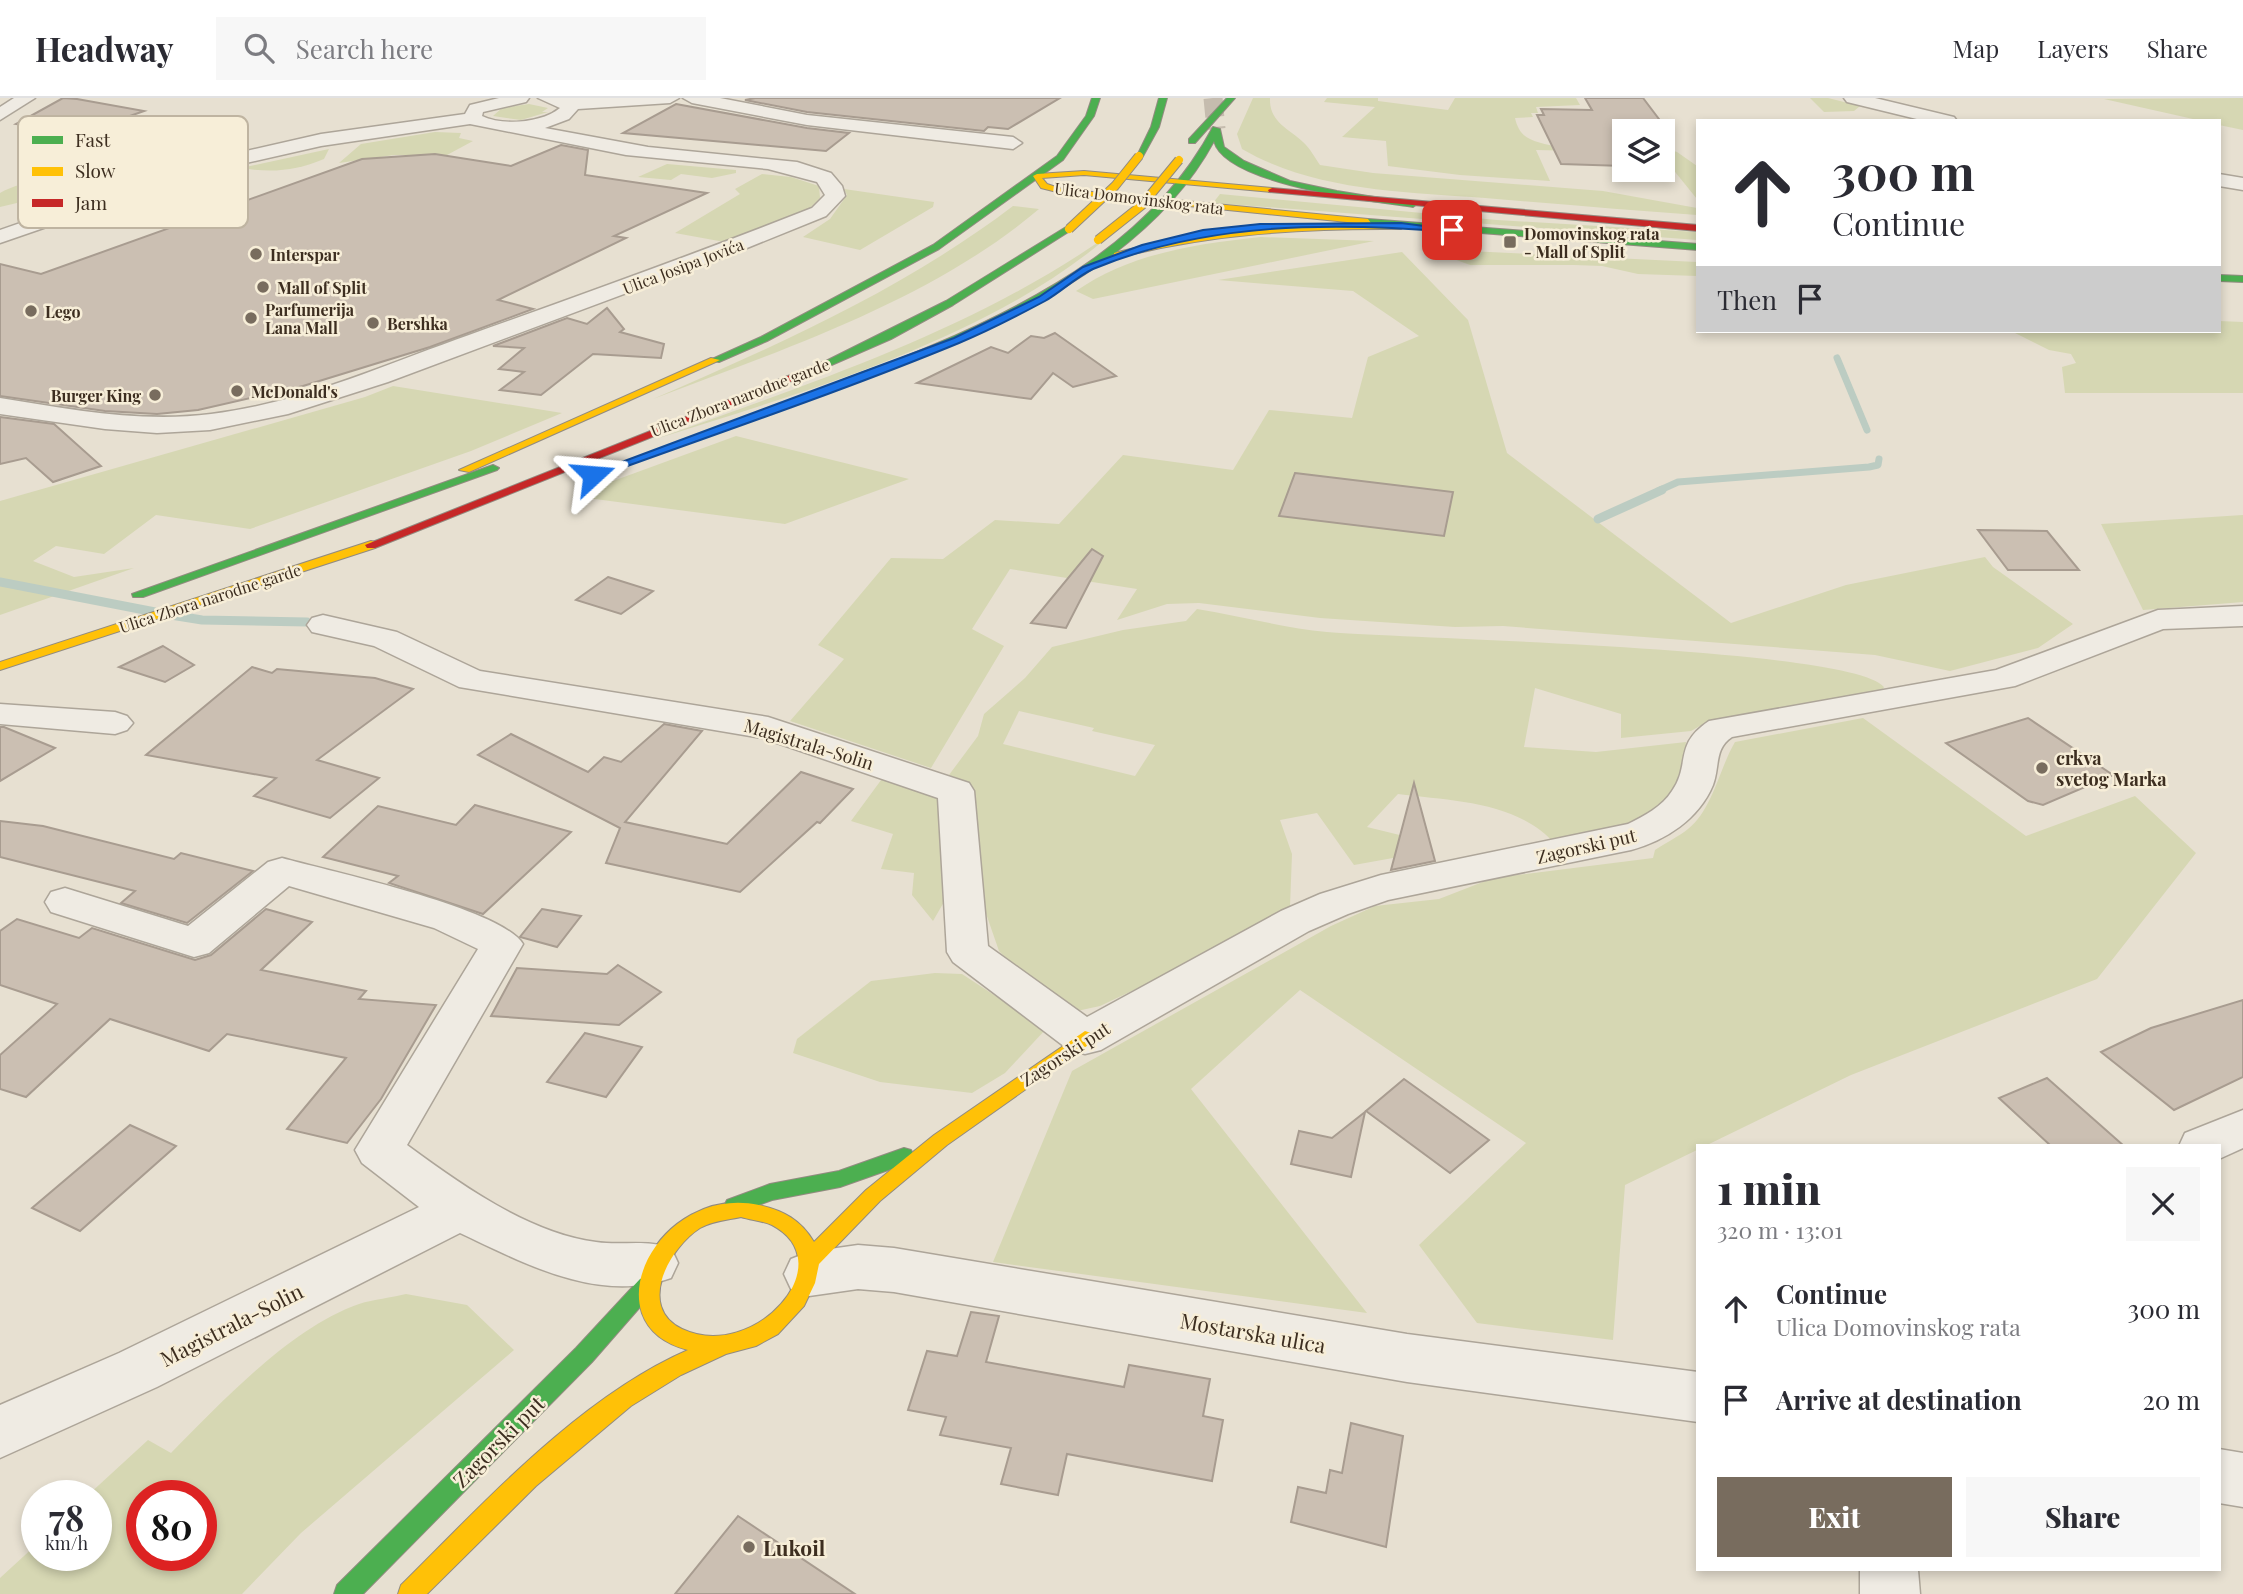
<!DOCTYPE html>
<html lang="en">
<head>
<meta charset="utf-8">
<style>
  body { margin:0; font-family:"Playfair Display",serif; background:#f7f7f7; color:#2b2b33; height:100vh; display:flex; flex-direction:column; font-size:26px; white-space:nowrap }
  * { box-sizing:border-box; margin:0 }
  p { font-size:23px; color:#7c7c81 }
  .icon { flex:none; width:38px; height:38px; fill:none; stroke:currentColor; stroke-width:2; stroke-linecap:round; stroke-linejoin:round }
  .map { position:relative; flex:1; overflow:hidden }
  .side { position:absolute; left:1696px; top:1046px; width:525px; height:427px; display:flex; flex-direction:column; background:#fff; border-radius:0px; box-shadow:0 4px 10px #0003 }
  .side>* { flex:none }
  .top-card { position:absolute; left:1696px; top:21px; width:525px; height:214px; border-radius:0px; box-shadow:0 4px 10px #0003; background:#fff; color:#2b2b33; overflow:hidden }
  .tools { position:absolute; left:1612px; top:21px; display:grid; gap:14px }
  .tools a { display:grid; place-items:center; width:63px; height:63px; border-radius:0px; background:#fff; box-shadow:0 4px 10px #0003; font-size:35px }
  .speed { position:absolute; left:21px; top:1382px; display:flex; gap:14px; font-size:35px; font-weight:700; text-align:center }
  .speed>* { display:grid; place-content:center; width:91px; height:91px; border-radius:50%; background:#fff; box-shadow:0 4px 10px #0003; line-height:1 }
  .speed small { font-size:18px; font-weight:400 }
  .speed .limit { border:10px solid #d22; background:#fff; color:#111 }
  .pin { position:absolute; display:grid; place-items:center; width:60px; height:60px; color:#fff; margin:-30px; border-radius:14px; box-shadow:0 4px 10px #0006 }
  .me { position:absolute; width:77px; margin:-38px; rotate:71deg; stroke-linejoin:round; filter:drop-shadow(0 0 5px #0008) }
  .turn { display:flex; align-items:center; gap:24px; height:147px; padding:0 21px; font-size:32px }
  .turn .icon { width:91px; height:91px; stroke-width:2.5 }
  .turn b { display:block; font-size:49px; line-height:60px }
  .then { display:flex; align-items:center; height:66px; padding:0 21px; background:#0003; gap:14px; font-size:26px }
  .round { display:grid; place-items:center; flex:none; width:74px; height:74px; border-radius:0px; background:#f7f7f7 }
  .headline { display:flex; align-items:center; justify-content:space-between; height:119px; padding:0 21px }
  h1 { font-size:42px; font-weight:800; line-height:52px }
  .action { display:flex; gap:14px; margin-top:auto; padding:14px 21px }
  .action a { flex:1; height:80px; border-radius:0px; background:#786c5e; color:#fff; font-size:28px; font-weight:800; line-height:80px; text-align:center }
  .action a+a { background:#f7f7f7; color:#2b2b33 }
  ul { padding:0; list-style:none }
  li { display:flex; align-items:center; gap:21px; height:91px; padding:0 21px }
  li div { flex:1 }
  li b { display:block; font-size:26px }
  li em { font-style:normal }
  header { display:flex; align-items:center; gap:42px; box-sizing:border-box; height:98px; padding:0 35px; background:#fff; border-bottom:2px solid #e1e1e2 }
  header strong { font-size:33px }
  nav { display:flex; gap:38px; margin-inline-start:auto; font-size:24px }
  .search { width:490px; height:63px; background:#f7f7f7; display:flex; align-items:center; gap:18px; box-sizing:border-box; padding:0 24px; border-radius:0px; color:#7c7c81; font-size:26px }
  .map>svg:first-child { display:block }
  .green { fill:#d6d7b3; fill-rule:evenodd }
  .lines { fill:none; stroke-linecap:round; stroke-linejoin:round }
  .stream-far1 { stroke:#bcccc2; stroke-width:7 }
  .stream { stroke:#bcccc2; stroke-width:9 }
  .building { fill:#cbbfb2; stroke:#a89c90; stroke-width:2 }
  .highway-tunnel { stroke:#c5bcae; stroke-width:19; stroke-dasharray:19 10; stroke-linecap:butt }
  .street-casing { stroke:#ada599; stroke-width:3 }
  .fast-casing { stroke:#928b80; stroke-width:2 }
  .slow-casing { stroke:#928b80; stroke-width:2 }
  .jam-casing { stroke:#928b80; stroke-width:2 }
  .street { fill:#efebe3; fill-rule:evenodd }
  .fast { fill:#4caf50; fill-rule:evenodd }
  .slow { fill:#ffc107; fill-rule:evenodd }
  .jam { fill:#c62828; fill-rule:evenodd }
  .slow-bridge-casing { stroke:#928b80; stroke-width:10; stroke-linecap:butt }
  .slow-bridge { stroke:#ffc107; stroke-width:8 }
  .route { fill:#1a73e8; stroke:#114b97; stroke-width:2 }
  .poi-dot { fill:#786c5e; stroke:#f7eed8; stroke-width:2.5 }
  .labels { text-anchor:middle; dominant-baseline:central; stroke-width:5; stroke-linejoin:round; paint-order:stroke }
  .far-street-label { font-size:16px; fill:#3d2e20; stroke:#f7eed8 }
  .far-poi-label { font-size:16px; font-weight:bold; fill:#3d2e20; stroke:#f7eed8; text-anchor:start }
  .street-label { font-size:18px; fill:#3d2e20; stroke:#f7eed8 }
  .poi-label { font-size:18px; font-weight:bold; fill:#3d2e20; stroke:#f7eed8; text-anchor:start }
  .near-street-label { font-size:21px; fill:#3d2e20; stroke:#f7eed8 }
  .near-poi-label { font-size:21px; font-weight:bold; fill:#3d2e20; stroke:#f7eed8; text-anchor:start }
  .key { fill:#f7eed8; stroke:#bfb4a1; stroke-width:2 }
  .key-label { font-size:19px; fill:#3d2e20 }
</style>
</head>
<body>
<header>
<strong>Headway</strong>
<div class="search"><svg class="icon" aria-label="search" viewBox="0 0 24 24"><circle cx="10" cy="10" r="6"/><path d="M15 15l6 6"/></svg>Search here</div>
<nav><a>Map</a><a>Layers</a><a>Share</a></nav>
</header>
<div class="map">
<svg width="2243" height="1496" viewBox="0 0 2243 1496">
  <rect width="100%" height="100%" fill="#e7e0d1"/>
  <g class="green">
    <path d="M1253,0H1270C1269,24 1288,30 1303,44C1310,50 1315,60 1320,67L1373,75L1603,93L1697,110V117C1627,112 1556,106 1485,100C1404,94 1314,93 1242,51L1237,36Z"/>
    <path d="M1327,0H1378V3L1448,12L1455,0H1576L1580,7L1536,9L1538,15H1531L1533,19L1515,20C1517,29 1521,37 1530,41C1552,52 1598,51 1624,54L1536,52L1550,83L1460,77L1388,68L1386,43L1342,39L1375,9L1324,4Z"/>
    <path d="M1810,0H1828L1860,8L1854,13L1824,14Z"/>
    <path d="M2243,0V32L2219,27V23H2202L2104,1Z"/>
    <path d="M529,6L548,10L542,14H548L521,22L493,18L502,10Z"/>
    <path d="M187,17L212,18L186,35L221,46L114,82L0,109V95C50,68 120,85 162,45L157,39C150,39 140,38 133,41C117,49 110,61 91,55L110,44Z"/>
    <path d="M435,34L461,35L459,40L473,43L447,57H394L339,65L361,46Z"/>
    <path d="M1663,49L1677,54L1697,68V101L1663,59Z"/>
    <path d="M329,51L324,61C295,73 272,75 241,70Z"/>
    <path d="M667,66L736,72V75L712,80L681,76L671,82L638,79Z"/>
    <path d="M762,76L791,79L819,88L820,100L807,113L730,145L675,135L740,96L735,91Z"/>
    <path d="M844,91L934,104L933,109L860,152L803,139L830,121L847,97Z"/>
    <path d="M1220,96L1497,122L1697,134V142L1213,105Z"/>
    <path d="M1013,108L1039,111C932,202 782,252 653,301C778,247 904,191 1013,108Z"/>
    <path d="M1117,131C997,239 807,293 656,341C814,284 979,231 1117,131Z"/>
    <path d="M1261,139L1374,143L1093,201L1076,193C1131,155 1196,146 1261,139Z"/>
    <path d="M1427,151L1697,164V178L1638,176L1602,168L1574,167H1470Z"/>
    <path d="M1402,154L1468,222L1507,355L1731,525L1846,487L1985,459L1993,469L2073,526L2038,550L1950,573L1875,557L1503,528L1455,529L1320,520L1199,505L1167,506L1117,522L1137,491L1010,471L972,531L1004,548L931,670L790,623L844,561L818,547L891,460L943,461L995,422L1059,426L1123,357L1233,372L1269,312L1352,320L1368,259L1419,238L1353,193L1218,182Z"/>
    <path d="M2219,223L2243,224V295H2065L2062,269L2076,265L2071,256L2049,252L2011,233H2219Z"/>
    <path d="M393,288L562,315L471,353L250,431L156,417L104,456L56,448L33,463L74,479L134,470L0,517V403L365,299Z"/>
    <path d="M736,338L909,381L785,426L572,398Z"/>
    <path d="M2243,417V504L2143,512L2101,426Z"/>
    <path d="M1197,511C1240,518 1284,530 1327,534C1406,541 1851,549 1884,589L1882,593L1707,624L1691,633L1621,640V616L1535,590L1524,649L1596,654L1686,644C1679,728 1624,727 1556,747C1518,703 1453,703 1398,696L1367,729L1416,741L1432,753L1354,767L1317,715L1280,722L1292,756L1290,809L1225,849L1100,908L1077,913L1028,883L999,853L982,804L975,744L976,710L959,681L949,677L978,638L984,616L1025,580L1052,549L1123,532L1186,523ZM1019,613L1094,630L1092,633L1155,647L1135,678L1003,646Z"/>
    <path d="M1863,620L2026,738L2135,698L2196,755L2097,881L1851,977L1705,1048H1698L1697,1052L1625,1087L1613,1242L1477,1225L1419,1147L1526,1045L1300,892L1191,991L1367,1215L993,1164L1072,973L1331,828L1375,808L1439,801L1493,780L1653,760L1655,752C1665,745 1678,739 1688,731C1713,711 1719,671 1735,644Z"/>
    <path d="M887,674L943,693L952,790L933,823L912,797L914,775L881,771L893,736L851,723Z"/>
    <path d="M935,875L962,876L1046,931L1005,975L972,995L880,984L793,955L797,941L871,883Z"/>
    <path d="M406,1196L467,1207L514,1252L301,1435L242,1496H0V1480L37,1446V1458H96V1398H87L148,1342L171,1355C222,1304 290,1230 359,1206C374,1201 391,1200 406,1196ZM142,1398H201V1458H142Z"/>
  </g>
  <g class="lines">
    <g class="stream-far1">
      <path d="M1837,260L1867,332"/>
      <path d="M1658,393L1678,384L1869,369L1878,367L1879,361"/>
    </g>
    <g class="stream">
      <path d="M1598,421L1662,392"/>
      <path d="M0,484L155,514"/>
      <path d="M171,517L202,522L307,524"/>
    </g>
  </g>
  <g class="building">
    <path d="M63,0L77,1L144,13L79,36L16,26Z"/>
    <path d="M755,0H1060L1008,31L988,29L984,33L807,14L745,2Z"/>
    <path d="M1585,0H1643L1671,37H1662V33H1624V68L1561,66L1537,17H1544L1541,11L1592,12Z"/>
    <path d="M676,6L807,30L849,35L826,53L623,35Z"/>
    <path d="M561,47L588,52L585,77L707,95L614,138L626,140L498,202L533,211L430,249L303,288L198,312L157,316L105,313L0,298V166L41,176L362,61L435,56L511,68Z"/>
    <path d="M607,210L624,231L620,234L664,246L661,260L593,256L541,297L500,292L524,274L499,271L524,250L493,248L567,220L587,226Z"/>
    <path d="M1055,235L1116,278L1073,289L1053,275L1031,301L917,285L991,249L1008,255L1031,238L1044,240Z"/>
    <path d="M0,319L54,326L101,368L53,384L26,360L0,366Z"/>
    <path d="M1295,375L1453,394L1444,438L1279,418Z"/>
    <path d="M1978,432L2047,433L2079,472H2008Z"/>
    <path d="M1092,451L1103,458L1066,530L1031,525Z"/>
    <path d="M608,479L653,493L621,516L576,502Z"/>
    <path d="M163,548L194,567L165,584L119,569Z"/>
    <path d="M252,569L272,575L277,571L375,580L413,591L317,662L379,680L330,720L254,698L276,680L146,657Z"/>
    <path d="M2028,620L2113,677L2043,707L2028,703L1946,645Z"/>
    <path d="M664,626L702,633L625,724L727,746L801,674L853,691L820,725L817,724L740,794L606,765L620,730L478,657L511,636L588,674L604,659L621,664Z"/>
    <path d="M0,629H4L55,650L0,683Z"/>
    <path d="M1414,685L1435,763L1391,772Z"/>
    <path d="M475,707L571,734L483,816L389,785L398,778L323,759L378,708L456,727Z"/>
    <path d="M0,723L43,728L174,761L181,755L253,773L187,825L121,805L135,793L0,759Z"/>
    <path d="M266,811L312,824L261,872L366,893L359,901L436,907L381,1001L347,1045L287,1031L346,960L227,936L209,953L110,921L26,999L0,991V957L57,906L0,887V833L17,821L79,840L92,830L195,862L211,857Z"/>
    <path d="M542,811L581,818L557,849L520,839Z"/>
    <path d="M618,867L661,894L619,927L491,918L517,870L607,876Z"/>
    <path d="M2243,902V979L2174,1012L2101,954L2151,930Z"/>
    <path d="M585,935L642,949L606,999L547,984Z"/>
    <path d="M2047,980L2124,1048H2051L1999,1000Z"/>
    <path d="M1404,981L1489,1042L1450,1075L1366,1013Z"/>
    <path d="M1365,1014L1351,1079L1291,1066L1299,1033L1332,1040Z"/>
    <path d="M130,1027L176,1048L80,1133L32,1110Z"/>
    <path d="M971,1214L999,1218L986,1264L1124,1289L1129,1267L1210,1281L1203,1318L1223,1322L1212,1383L1067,1356L1058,1397L1001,1386L1011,1350L940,1337L946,1319L908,1312L927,1253L957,1258Z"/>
    <path d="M1351,1325L1403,1338L1386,1449L1291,1424L1298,1389L1326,1395L1330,1372L1342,1375Z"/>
    <path d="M738,1418L855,1496H675Z"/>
  </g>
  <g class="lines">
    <path class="highway-tunnel" d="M1213,0L1216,31"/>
    <g class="street-casing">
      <g id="street">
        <path d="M14,0H35L0,22V9Z"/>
        <path d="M499,0H529L526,4L483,14L482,18C503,28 542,25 560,10L538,0H679L670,5L578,11L569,21L545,30L648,49L797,64L831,75L842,88L845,98L826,118L742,152L388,284L288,316L210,332L157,335L105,331L0,316V300C69,311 140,325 211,316C301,305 384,267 469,237C584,196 698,155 812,110L825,97L817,84L768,71L626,57L470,26L321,48L206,74L0,145V132L193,65L321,36L465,16L470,7Z"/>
        <path d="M683,0H720L807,17L1013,39L1022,45L1013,51L807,27L692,5Z"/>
        <path d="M1844,0H1875L1954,19L1957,23H1925L1847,4Z"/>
        <path d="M2219,76L2243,80V92L2219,88Z"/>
        <path d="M2243,508V528L2163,531L2015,588L1732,639C1714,651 1720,668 1713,687C1699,721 1665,743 1631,752L1388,802L1348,816L1309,833L1101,952L1085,956L1069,952L953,864L947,854L938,700L762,640L459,589L374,548L312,534L307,527L312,520L323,517L397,534L480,573L768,619L969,685L974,693L988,848L1087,919L1281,813L1320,796L1381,777L1628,726C1644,718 1662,709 1672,693C1691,666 1673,647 1709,623L1996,572L2158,512Z"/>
        <path d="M0,606L115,614L127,618L133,625L127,632L115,636L0,626Z"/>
        <path d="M282,760C329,773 501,810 523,846L407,1047C460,1086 528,1135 596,1144C622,1148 645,1141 671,1150L678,1165L671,1180C598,1206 524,1165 460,1135L157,1289L0,1360V1307L119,1255L419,1109L362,1065L355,1052L478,851L434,830L289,788L209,855L194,859L51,814L45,804L51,794L65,790L188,828L268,764Z"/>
        <path d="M2243,1012V1050L2219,1061V1048H2179L2185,1035Z"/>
        <path d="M858,1147L894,1150L1407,1236L1698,1274V1324L1407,1284L894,1194L858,1191L809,1198L791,1191L784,1176L791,1161L809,1154Z"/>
        <path d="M2219,1351L2243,1355V1409L2219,1405Z"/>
        <path d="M1860,1472H1918L1920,1496H1860Z"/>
      </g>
    </g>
    <g class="fast-casing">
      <g id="fast">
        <path d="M1092,0H1100L1094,18L1063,62L939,151L767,243L719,264L710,262L761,239L933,147L1057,58L1086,18Z"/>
        <path d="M1159,0H1167L1159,29L1142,60H1136L1151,29Z"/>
        <path d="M1227,0H1235L1195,45H1189V41Z"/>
        <path d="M1213,29L1220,31L1224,49L1244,63L1290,83L1337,93L1417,106L1413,109C1374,103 1225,87 1214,43C1142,177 970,241 836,292L827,290C836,283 850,280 861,275C884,267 908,258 931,248C1042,201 1155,139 1213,29Z"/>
        <path d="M1368,121L1698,146V152L1365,126V122Z"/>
        <path d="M1066,129L1073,131L953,207L891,241L827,269L818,267L946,203Z"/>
        <path d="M2219,177L2243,178V184L2219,183Z"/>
        <path d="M493,367L499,370L497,372L143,499H133L132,496Z"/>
        <path d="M904,1050L911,1052L914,1058L911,1064L840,1089L772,1102L734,1116L727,1114L724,1108L727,1102L770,1086L839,1073Z"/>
        <path d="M647,1178L654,1181L657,1187L654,1193L592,1264L363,1496H334L337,1487L576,1250L640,1181Z"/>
      </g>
    </g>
    <g class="slow-casing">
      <g id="slow">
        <path d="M1084,73L1272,90L1276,92L1272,94L1084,77L1042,80L1047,86L1062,91L1368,121L1371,125H1401L1405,128L1401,131C1304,130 1211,136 1117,160L1114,159V155C1194,135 1274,127 1357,125L1061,95L1041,90L1033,78L1037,76Z"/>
        <path d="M711,260L720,262L469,374L459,372Z"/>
        <path d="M371,443L375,444V450L0,572V564Z"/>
        <path d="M1085,933L1091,935L1094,940L1091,945L947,1047L880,1103L819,1166L815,1185L804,1208L778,1236L756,1248L726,1256L681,1277L631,1308L536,1388L427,1496H398L401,1487C484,1405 580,1299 688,1252C586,1226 659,1085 759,1107C783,1112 801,1122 814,1144L866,1092L934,1037ZM741,1119C751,1122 763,1123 772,1127C844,1165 754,1265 682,1231C636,1209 670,1149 700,1130C712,1123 727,1122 741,1119Z"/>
      </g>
    </g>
    <g class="jam-casing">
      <g id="jam">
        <path d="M1272,90L1698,127V133L1269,94L1268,92Z"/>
        <path d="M823,264L828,267L827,269L375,450H367L365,447Z"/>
      </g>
    </g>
    <use href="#street" class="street"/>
    <use href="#fast" class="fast"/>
    <use href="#slow" class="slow"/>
    <use href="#jam" class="jam"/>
    <g class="slow-bridge-casing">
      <g id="slow-bridge">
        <path d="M1069,131L1115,88L1139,58"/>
        <path d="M1098,142L1142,107L1179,62"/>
      </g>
    </g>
    <use href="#slow-bridge" class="slow-bridge"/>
  </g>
  <path class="route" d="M1401,125L1456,132L1452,134C1332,124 1206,124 1093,171C1076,179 1061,194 1045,203C1017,218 988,233 959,245C840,294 718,335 597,379L587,377L954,240L1039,199L1083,169L1142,147L1203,132L1260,126Z"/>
  <g class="poi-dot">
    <rect x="1503" y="137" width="14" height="14" rx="3.5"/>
    <circle cx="256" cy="156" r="7"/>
    <circle cx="263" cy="189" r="7"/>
    <circle cx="31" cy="213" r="7"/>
    <circle cx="251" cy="220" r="7"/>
    <circle cx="373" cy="225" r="7"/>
    <circle cx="237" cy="293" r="7"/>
    <circle cx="155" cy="297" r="7"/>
    <circle cx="2042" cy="670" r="7"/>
    <circle cx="749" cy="1449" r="7"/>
  </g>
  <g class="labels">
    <g class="far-street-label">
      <text transform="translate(1139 100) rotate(7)">Ulica Domovinskog rata</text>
      <text transform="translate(683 168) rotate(-21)">Ulica Josipa Jovića</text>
      <text transform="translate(740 299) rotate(-21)">Ulica Zbora narodne garde</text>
      <text transform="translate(210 500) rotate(-18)">Ulica Zbora narodne garde</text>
    </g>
    <g class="far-poi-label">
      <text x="1524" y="135">Domovinskog rata<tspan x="1524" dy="18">- Mall of Split</tspan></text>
      <text x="270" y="156">Interspar</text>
      <text x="277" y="189">Mall of Split</text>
      <text x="265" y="211">Parfumerija<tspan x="265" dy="18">Lana Mall</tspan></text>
      <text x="45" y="213">Lego</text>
      <text x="387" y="225">Bershka</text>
      <text x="251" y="293">McDonald's</text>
      <text x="141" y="297" text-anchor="end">Burger King</text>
    </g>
    <g class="street-label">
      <text transform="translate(809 646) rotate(17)">Magistrala-Solin</text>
      <text transform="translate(1586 748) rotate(-13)">Zagorski put</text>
      <text transform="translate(1065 956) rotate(-33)">Zagorski put</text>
    </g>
    <g class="poi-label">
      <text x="2056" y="660">crkva<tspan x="2056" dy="21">svetog Marka</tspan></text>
    </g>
    <g class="near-street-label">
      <text transform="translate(231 1226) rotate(-27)">Magistrala-Solin</text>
      <text transform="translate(1253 1234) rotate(10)">Mostarska ulica</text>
      <text transform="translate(498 1343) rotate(-45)">Zagorski put</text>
    </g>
    <g class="near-poi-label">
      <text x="763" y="1449">Lukoil</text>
    </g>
  </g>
  <rect x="18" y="18" width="230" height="112" rx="10" class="key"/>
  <rect x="32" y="38" width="31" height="8" fill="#4caf50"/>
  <rect x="32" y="69" width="31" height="9" fill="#ffc107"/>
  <rect x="32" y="101" width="31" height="8" fill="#c62828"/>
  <g class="key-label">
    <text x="75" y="49">Fast</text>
    <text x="75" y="80">Slow</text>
    <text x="75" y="112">Jam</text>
  </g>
</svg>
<div class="tools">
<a><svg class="icon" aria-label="layers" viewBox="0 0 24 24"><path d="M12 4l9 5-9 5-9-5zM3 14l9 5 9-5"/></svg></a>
</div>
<div class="speed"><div>78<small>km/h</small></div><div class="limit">80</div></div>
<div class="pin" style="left:1452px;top:132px;background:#d93025"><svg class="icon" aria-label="arrive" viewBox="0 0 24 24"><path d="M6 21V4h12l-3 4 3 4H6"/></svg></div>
<svg class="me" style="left:593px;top:377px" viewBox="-20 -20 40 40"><path d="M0-17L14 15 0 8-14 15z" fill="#1a73e8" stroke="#fff" stroke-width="4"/></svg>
<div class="top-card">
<div class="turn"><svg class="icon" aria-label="ahead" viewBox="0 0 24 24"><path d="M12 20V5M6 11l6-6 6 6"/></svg><div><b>300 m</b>Continue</div></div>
<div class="then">Then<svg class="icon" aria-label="arrive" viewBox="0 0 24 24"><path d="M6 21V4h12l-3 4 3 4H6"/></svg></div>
</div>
<section class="side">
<div class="headline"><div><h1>1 min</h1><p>320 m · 13:01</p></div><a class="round"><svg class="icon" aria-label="close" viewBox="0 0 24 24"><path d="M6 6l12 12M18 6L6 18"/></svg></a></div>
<ul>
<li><svg class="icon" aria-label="ahead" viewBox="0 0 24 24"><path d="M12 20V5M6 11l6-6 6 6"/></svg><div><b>Continue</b><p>Ulica Domovinskog rata</p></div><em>300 m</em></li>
<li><svg class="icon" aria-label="arrive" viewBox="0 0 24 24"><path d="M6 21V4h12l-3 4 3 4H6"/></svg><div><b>Arrive at destination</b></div><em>20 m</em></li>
</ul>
<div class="action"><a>Exit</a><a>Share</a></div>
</section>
</div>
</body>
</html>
